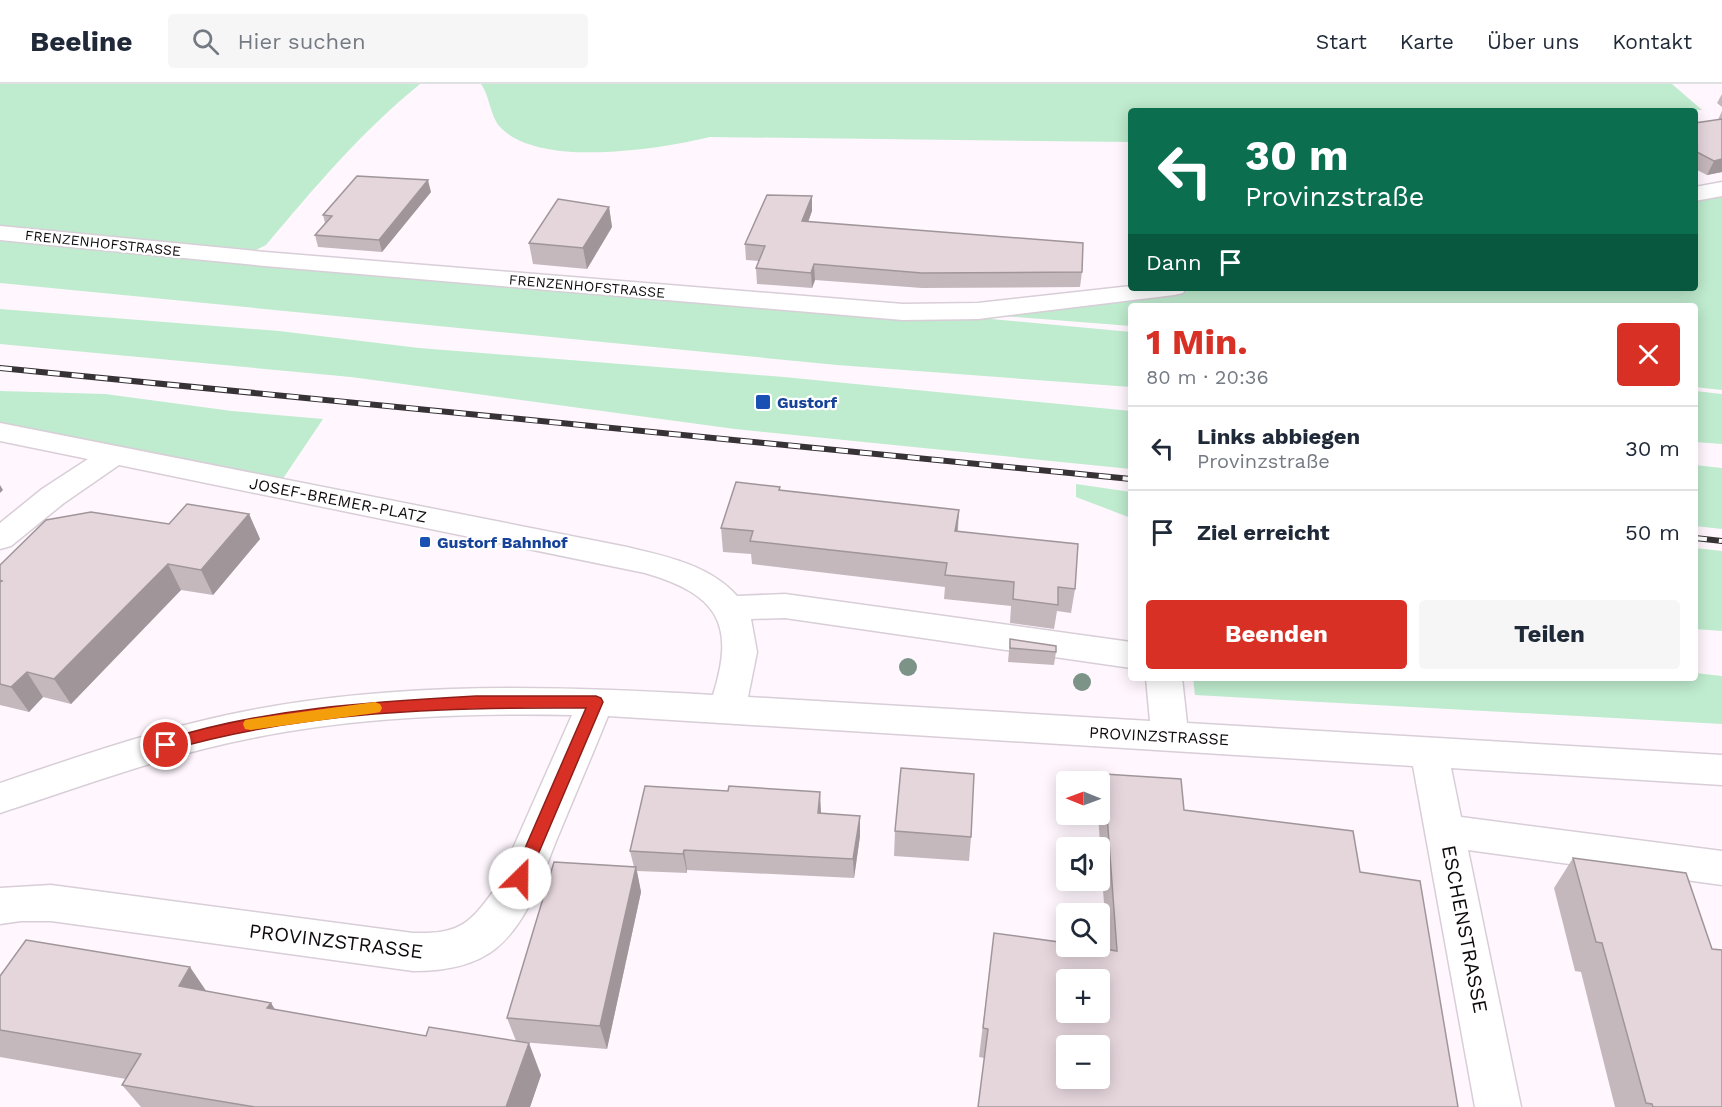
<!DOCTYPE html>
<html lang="de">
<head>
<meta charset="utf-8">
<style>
  body { margin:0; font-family:"Work Sans",sans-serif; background:#f6f6f7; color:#1f2937; height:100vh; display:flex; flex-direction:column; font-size:22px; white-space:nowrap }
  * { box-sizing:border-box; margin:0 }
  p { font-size:20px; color:#747a83 }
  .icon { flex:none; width:33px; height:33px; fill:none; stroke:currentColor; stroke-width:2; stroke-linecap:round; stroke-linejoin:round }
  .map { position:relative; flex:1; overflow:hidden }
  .sheet { position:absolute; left:1128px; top:219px; width:570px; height:378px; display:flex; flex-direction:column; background:#fff; border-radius:6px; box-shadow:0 3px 15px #0003 }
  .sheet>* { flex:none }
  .guide { position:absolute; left:1128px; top:24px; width:570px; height:183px; border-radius:6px; box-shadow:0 3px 15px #0003; background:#0b6e4f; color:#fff; overflow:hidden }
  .needle { width:39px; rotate:271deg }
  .tools { position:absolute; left:1056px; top:687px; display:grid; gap:12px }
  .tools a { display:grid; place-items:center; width:54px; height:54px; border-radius:6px; background:#fff; box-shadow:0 3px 15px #0003; font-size:30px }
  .pin { position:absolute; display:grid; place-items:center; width:51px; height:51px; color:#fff; margin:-26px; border:3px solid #fff; border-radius:50%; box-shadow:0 2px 6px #0007 }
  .me { position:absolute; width:66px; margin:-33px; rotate:23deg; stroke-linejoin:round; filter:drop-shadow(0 0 4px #0008) }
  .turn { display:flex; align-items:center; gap:21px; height:126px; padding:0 18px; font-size:27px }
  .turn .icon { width:78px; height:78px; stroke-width:2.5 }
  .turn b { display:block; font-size:42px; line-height:51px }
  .then { display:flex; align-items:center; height:57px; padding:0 18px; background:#0003; gap:12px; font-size:22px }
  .round { display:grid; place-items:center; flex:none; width:63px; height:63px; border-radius:6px; background:#f6f6f7 }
  .head { display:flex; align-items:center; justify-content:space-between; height:102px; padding:0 18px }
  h1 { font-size:36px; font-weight:700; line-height:45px; color:#d93025 }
  .cta { display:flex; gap:12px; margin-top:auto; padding:12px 18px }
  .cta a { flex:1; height:69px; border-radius:6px; background:#d93025; color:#fff; font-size:24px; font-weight:700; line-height:69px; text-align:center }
  .cta a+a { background:#f6f6f7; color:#1f2937 }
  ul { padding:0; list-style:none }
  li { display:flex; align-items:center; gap:18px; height:84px; padding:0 18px; border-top:2px solid #e0e1e3 }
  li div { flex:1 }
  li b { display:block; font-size:22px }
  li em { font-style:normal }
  header { display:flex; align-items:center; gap:36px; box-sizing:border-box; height:84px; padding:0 30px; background:#fff; border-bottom:2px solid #e0e1e3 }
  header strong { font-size:28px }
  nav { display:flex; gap:33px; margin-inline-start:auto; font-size:21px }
  .search { width:420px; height:54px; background:#f6f6f7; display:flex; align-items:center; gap:15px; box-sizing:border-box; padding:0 21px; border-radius:6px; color:#747a83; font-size:22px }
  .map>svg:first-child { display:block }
  .green { fill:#bfebce }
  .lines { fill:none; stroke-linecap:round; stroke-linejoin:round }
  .minor-casing { stroke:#d8ced7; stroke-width:3 }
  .minor { fill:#fff; fill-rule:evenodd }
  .rail-casing { stroke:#373236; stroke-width:6 }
  .rail { stroke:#fff; stroke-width:4; stroke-dasharray:12; stroke-linecap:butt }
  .tree { fill:#7c9388 }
  .wall { fill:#c5b8bd }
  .shaded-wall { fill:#a0969a }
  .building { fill:#e5d6dc; stroke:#a0969a; stroke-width:1.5; fill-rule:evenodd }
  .route { fill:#d93025; stroke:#8d1f18; stroke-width:1.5 }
  .slow { fill:#f59e0b }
  .transit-dot { fill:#1a4fb4; stroke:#fff; stroke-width:2 }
  .labels { text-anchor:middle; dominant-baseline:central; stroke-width:4.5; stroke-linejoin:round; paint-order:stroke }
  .far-street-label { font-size:14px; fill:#0e0a0d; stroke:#fff }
  .transit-label { font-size:16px; font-weight:bold; fill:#164399; stroke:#fff; text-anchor:start }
  .street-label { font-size:16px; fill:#0e0a0d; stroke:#fff }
  .near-street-label { font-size:20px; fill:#0e0a0d; stroke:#fff }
</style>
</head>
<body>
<header>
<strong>Beeline</strong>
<div class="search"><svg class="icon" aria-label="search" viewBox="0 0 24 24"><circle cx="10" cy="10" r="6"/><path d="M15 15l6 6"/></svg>Hier suchen</div>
<nav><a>Start</a><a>Karte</a><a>Über uns</a><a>Kontakt</a></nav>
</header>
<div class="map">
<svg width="1722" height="1023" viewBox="0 0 1722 1023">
  <rect width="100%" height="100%" fill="#fff6fe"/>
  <g class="green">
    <path d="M0,0H420C362,47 314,104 266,161L256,166L0,143Z"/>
    <path d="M481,0H1672L1702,26L1131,27V58L710,53C660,65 543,84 502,45C489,32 491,14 481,0Z"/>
    <path d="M1722,112V306L1695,303V222H1131V242L1003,232L1210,204H1695V117Z"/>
    <path d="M0,156L887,233L991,235L1131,248V303L837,281L0,199Z"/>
    <path d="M0,225L279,247L419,264L784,293L1131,327V385L735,345L351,293L0,260Z"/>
    <path d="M0,307L105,310L232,327L323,335L282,396L0,343Z"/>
    <path d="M1695,307L1722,310V360L1695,358Z"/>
    <path d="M1695,381L1722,384V445L1695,442Z"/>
    <path d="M1076,400L1131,408V434L1076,413Z"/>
    <path d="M1695,464L1722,467V547L1695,545Z"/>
    <path d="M1695,589L1722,592V640L1195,611L1193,594H1695Z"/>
  </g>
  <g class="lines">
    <g class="minor-casing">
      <g id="minor">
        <path d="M1722,98V112L1695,117V103Z"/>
        <path d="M0,142L265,168L903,220L978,219L1131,202V204H1186L1183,209L1174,211L978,235L903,236L265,182L0,156Z"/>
        <path d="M0,339L627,463C665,472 710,481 737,512L785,510L1131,558V584L785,534L751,535L757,568L748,613L1150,637L1146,594H1182L1187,639L1722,671V701L1451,684L1461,733L1722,767V801L1468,766L1521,1023H1475L1413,682L608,632C592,672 575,711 559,750C542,790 530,837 495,865C472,883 442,887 413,887L51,837H21L0,840V804L51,801L413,849C459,850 469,841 495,805L572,631C465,629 357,633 252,654C165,671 83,702 0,729V699C83,671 166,642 252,626C405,597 559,602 713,611C736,539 717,510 645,489L119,381L64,419L11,462L0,465V439L42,405L88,375L0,357Z"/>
      </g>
    </g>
    <use href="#minor" class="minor"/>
    <g class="rail-casing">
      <g id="rail">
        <path d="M0,284L1131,395"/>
        <path d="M1695,454L1722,457"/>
      </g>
    </g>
    <use href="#rail" class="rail"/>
  </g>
  <g class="tree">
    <circle cx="908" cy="583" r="9"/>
    <circle cx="1082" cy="598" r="9"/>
  </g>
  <g class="wall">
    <path d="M1722,10V23L1717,19Z"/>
    <path d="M1722,27V88L1707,91L1695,85V39L1718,36Z"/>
    <path d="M431,108L382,168L318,163L315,151L325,139L323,131Z"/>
    <path d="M812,112V127L808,138L1082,188L1080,203L922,204L815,196L812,204L757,200L756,184L759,177L746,176L745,160Z"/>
    <path d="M609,123L612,143L587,185L533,180L529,159Z"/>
    <path d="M780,406L959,426L958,447L1075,505L1071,529L1057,527L1054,545L1010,539L1011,522L944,515L945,503L752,480L751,470L723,468L721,444Z"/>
    <path d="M249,430L260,455L213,511L181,506L71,620L43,613L29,628L0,621V481L169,440Z"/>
    <path d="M1010,555L1056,568L1054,581L1008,578Z"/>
    <path d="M1104,690L1184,726L1353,747L984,974L979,973L994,849L1107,865L1098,730H1100V710Z"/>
    <path d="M821,729L860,752L854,794L687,786V789L637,787L641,808L607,965L521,958L541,991L530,1023H141L122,1001L126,995L0,973V892L206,907L271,919L275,926L426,952L516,957L507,934L634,783L630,767Z"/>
    <path d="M895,747L971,753L969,777L894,772Z"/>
    <path d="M1573,774L1712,865L1722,1023H1615L1581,888L1575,887L1554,804Z"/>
  </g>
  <g class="shaded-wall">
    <path d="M1722,75V88L1707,91L1714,77Z"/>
    <path d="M428,96L431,108L382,168L379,156Z"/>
    <path d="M812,112V127L803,152L802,137Z"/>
    <path d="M609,123L612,143L587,185L583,164Z"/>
    <path d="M814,180L815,196L812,204L811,189Z"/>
    <path d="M0,401L3,406L0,409Z"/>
    <path d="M959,426L957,449L955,447Z"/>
    <path d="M249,430L260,455L213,511L201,486Z"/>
    <path d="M168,480L181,506L71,620L54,595Z"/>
    <path d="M27,588L43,613L29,628L11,603Z"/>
    <path d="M820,708L821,728L819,749L818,729Z"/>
    <path d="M860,732V752L854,794L853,775Z"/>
    <path d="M684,766L687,786V789L683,770Z"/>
    <path d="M636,783L641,808L607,965L600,942Z"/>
    <path d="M190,883L213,917L179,902Z"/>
    <path d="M271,919L291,952L267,924Z"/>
    <path d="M529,959L541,991L530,1023H506Z"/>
  </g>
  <g class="building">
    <path d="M1722,35V75L1714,77L1695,67V39Z"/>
    <path d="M357,92L428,96L379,156L315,151L332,132L323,131Z"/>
    <path d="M767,111L812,112L802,137L1083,159L1082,188L922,189L814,180L811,189L756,184L765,162L745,160Z"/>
    <path d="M558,115L609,123L583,164L529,159Z"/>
    <path d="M736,398L780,403L779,406L959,426L955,447L1078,460L1075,505L1058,503V521L1013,515L1014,498L945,491L947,479L750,457L753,447L721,444Z"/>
    <path d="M187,420L249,430L201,486L168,480L54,595L27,588L11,603L0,600V498L2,497L0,496V481L46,436L91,428L169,440Z"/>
    <path d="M1010,555L1056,562V568L1010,564Z"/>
    <path d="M901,684L974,690L971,753L895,747Z"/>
    <path d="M1104,690L1181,695L1184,726L1353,747L1360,788L1420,797L1458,1023H978L988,945L983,944L994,849L1066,859V862H1087L1117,867ZM1066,896H1100V928H1066ZM1066,962H1100V994H1066Z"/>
    <path d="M645,702L728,707L729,702L820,708L818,729L860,732L853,775L684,766L683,770L630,767Z"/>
    <path d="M1573,774L1686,789L1712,865L1722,866V1023H1653L1652,1020L1646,1019L1602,859L1596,858Z"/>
    <path d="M554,778L636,783L600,942L507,934Z"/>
    <path d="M26,856L190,883L179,902L271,919L267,924L426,952L429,943L529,959L506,1023H255L122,1001L141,970L0,946V892Z"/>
  </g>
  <path class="route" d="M478,612H596L601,614L603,618L528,794L526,799L520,801L514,799L512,794L586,624C444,623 303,627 166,667L161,665L158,661L161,657C263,624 372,618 478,612Z"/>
  <path class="slow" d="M375,618L380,620L382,624L380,628L375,629L251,646L245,645L243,640L245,636L251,635Z"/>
  <g class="transit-dot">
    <rect x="755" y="310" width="16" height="16" rx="3"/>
    <rect x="419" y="452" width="12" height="12" rx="3"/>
  </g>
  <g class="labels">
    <g class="far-street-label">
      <text transform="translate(103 159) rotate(6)">FRENZENHOFSTRASSE</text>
      <text transform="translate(587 202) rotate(5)">FRENZENHOFSTRASSE</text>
    </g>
    <g class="transit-label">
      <text x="777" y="318">Gustorf</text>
      <text x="437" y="458">Gustorf Bahnhof</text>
    </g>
    <g class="street-label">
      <text transform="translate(338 416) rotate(11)">JOSEF-BREMER-PLATZ</text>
      <text transform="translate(1159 652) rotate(3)">PROVINZSTRASSE</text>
    </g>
    <g class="near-street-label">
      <text transform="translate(1465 845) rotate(79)">ESCHENSTRASSE</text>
      <text transform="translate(336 857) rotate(7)">PROVINZSTRASSE</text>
    </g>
  </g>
</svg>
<div class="tools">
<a><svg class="needle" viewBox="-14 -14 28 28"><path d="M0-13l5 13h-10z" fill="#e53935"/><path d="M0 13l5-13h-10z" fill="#747a83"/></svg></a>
<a><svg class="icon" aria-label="sound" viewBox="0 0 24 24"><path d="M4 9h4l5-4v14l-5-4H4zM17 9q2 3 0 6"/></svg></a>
<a><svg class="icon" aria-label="search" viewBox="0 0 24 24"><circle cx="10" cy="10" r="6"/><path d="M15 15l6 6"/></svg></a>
<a>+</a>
<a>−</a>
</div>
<div class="pin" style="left:166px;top:661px;background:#d93025"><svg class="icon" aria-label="arrive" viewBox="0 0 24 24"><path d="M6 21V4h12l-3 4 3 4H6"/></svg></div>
<svg class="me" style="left:520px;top:794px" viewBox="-20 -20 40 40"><circle r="19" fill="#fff"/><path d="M0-13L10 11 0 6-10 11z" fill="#d93025"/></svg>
<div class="guide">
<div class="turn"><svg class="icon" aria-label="left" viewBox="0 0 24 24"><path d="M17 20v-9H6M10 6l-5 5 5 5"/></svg><div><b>30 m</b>Provinzstraße</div></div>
<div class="then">Dann<svg class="icon" aria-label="arrive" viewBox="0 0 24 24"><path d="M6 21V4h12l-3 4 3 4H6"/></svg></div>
</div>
<section class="sheet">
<div class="head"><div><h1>1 Min.</h1><p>80 m · 20:36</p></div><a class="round" style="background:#d93025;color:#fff"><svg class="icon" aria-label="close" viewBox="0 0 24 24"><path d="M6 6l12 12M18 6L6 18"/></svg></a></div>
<ul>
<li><svg class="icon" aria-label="left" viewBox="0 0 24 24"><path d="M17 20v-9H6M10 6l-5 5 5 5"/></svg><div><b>Links abbiegen</b><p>Provinzstraße</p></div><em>30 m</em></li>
<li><svg class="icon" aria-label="arrive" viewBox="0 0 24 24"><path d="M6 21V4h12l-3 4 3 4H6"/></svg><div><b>Ziel erreicht</b></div><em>50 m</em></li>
</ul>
<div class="cta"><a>Beenden</a><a>Teilen</a></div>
</section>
</div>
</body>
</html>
